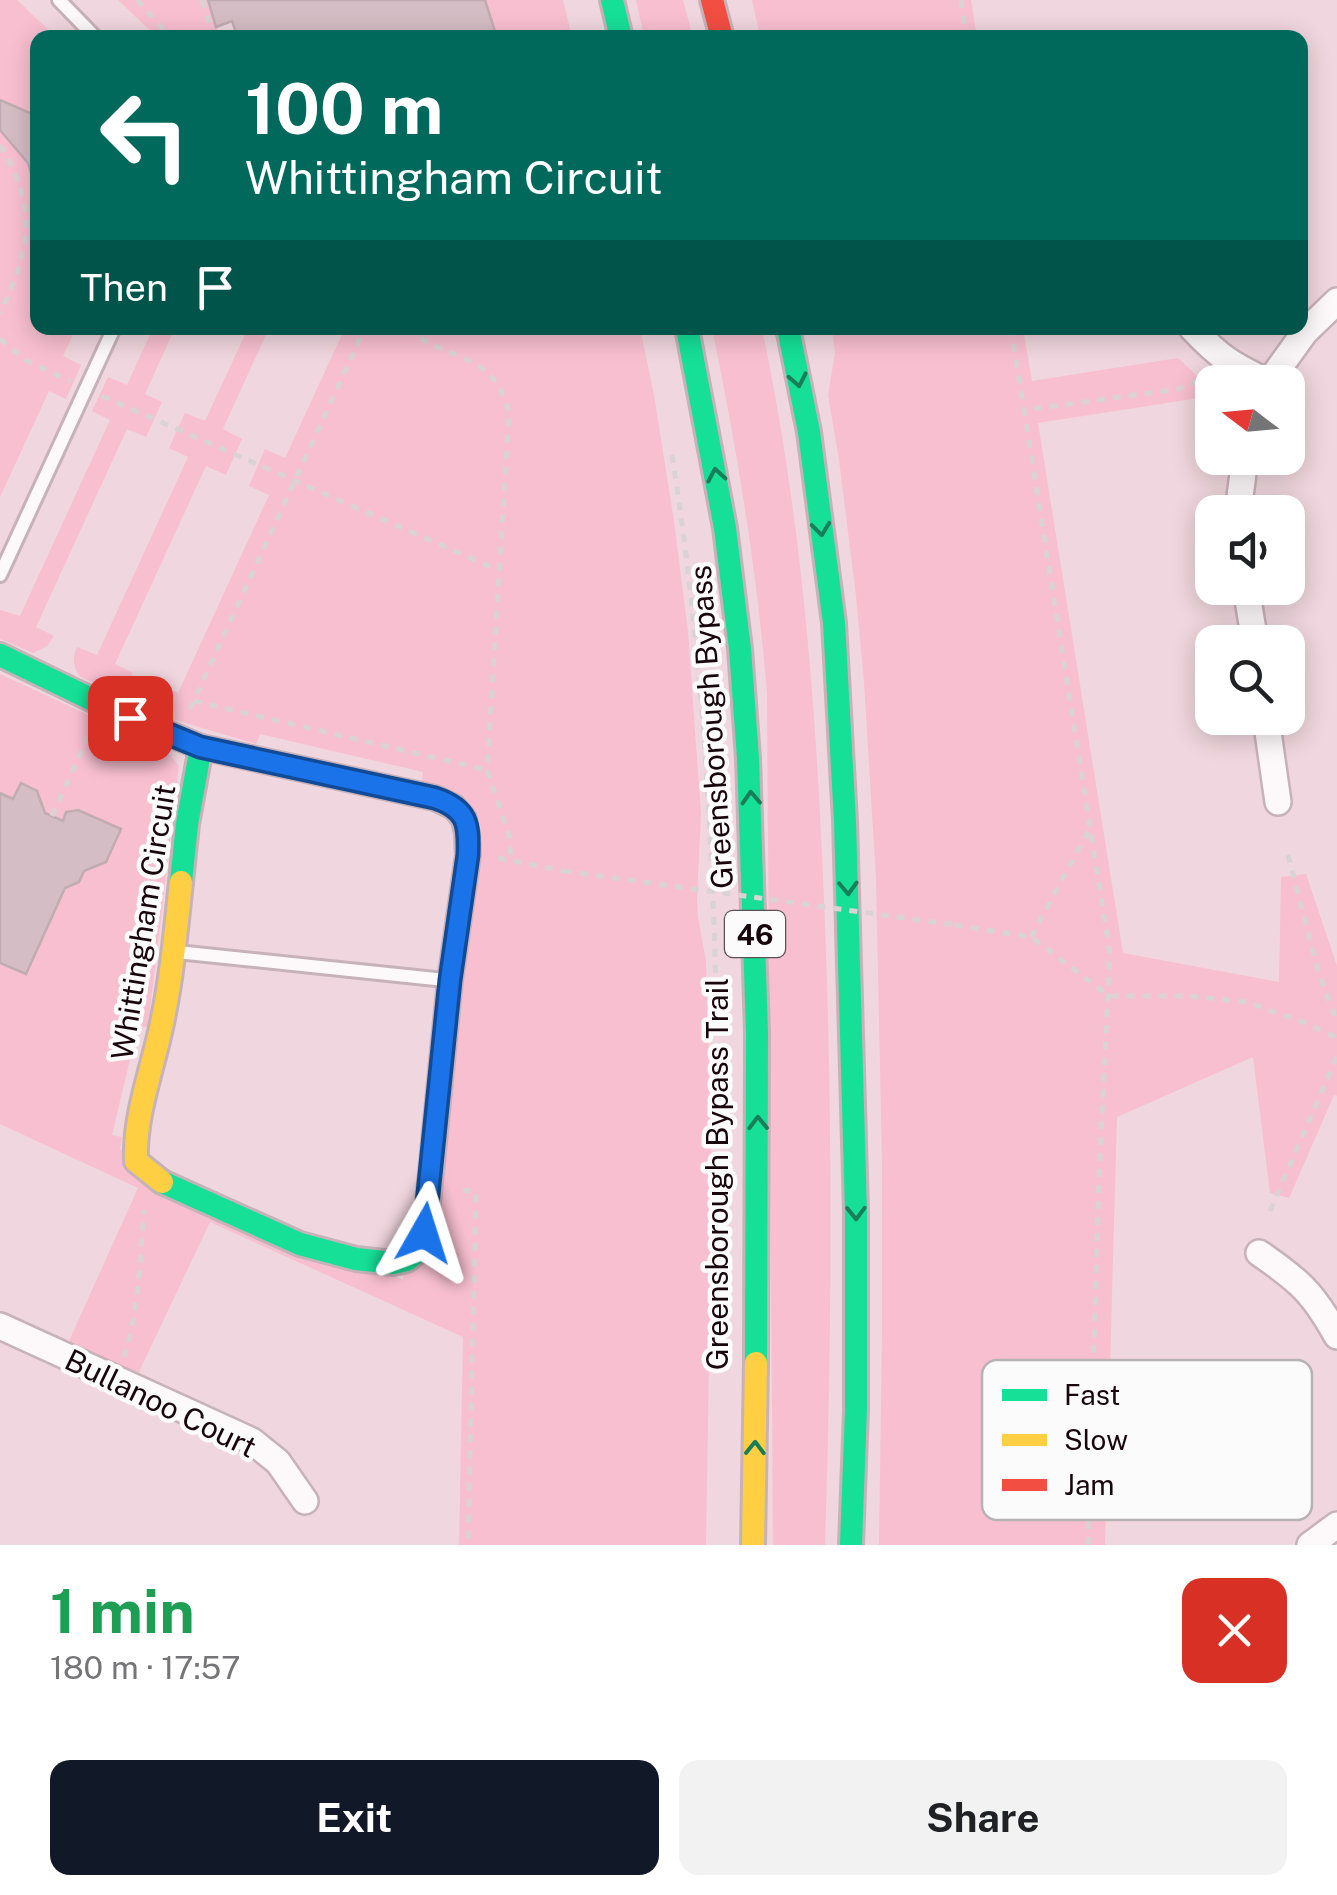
<!DOCTYPE html>
<html lang="en">
<head>
<meta charset="utf-8">
<style>
  body { margin:0; font-family:"Public Sans",sans-serif; background:#f2f2f2; color:#202124; height:100vh; display:flex; flex-direction:column; font-size:38px; white-space:nowrap }
  * { box-sizing:border-box; margin:0 }
  p { font-size:32px; color:#757577 }
  .icon { flex:none; width:55px; height:55px; fill:none; stroke:currentColor; stroke-width:2; stroke-linecap:round; stroke-linejoin:round }
  .map { position:relative; height:1545px; overflow:hidden }
  .drawer { display:flex; flex-direction:column; background:#fff; flex:1 }
  .drawer>* { flex:none }
  .top-card { position:absolute; left:30px; top:30px; width:1278px; height:305px; border-radius:20px; box-shadow:0 5px 25px #0003; background:#00695c; color:#fff; overflow:hidden }
  .needle { width:65px; rotate:286deg }
  .controls { position:absolute; left:1195px; top:365px; display:grid; gap:20px }
  .controls a { display:grid; place-items:center; width:110px; height:110px; border-radius:20px; background:#fff; box-shadow:0 5px 25px #0003; font-size:50px }
  .pin { position:absolute; display:grid; place-items:center; width:85px; height:85px; color:#fff; margin:-42px; border-radius:20px; box-shadow:0 5px 15px #0006 }
  .me { position:absolute; width:110px; margin:-55px; rotate:6deg; stroke-linejoin:round; filter:drop-shadow(0 0 8px #0008) }
  .turn { display:flex; align-items:center; gap:35px; height:210px; padding:0 50px; font-size:45px }
  .turn .icon { width:130px; height:130px; stroke-width:2.5 }
  .turn b { display:block; font-size:70px; line-height:85px }
  .then { display:flex; align-items:center; height:95px; padding:0 50px; background:#0003; gap:20px; font-size:38px }
  .round { display:grid; place-items:center; flex:none; width:105px; height:105px; border-radius:20px; background:#f2f2f2 }
  .overview { display:flex; align-items:center; justify-content:space-between; height:170px; padding:0 50px }
  h1 { font-size:60px; font-weight:700; line-height:75px; color:#1e9e55 }
  .action { display:flex; gap:20px; margin-top:auto; padding:20px 50px }
  .action a { flex:1; height:115px; border-radius:20px; background:#111827; color:#fff; font-size:40px; font-weight:700; line-height:115px; text-align:center }
  .action a+a { background:#f2f2f2; color:#202124 }
  .map>svg:first-child { display:block }
  .green { fill:#f8bfd0 }
  .building { fill:#d4bdc4; stroke:#c1acb2; stroke-width:2.5 }
  .lines { fill:none; stroke-linecap:round; stroke-linejoin:round }
  .lane-casing { stroke:#c8b2b9; stroke-width:18 }
  .street-casing { stroke:#c8b2b9; stroke-width:30 }
  .fast-casing { stroke:#c8b2b9; stroke-width:28 }
  .slow-casing { stroke:#c8b2b9; stroke-width:28 }
  .jam-casing { stroke:#c8b2b9; stroke-width:28 }
  .path { stroke:#dad3d5; stroke-width:5; stroke-dasharray:8 8; stroke-linecap:butt }
  .lane { stroke:#fdf9fa; stroke-width:12 }
  .street { stroke:#fdf9fa; stroke-width:25 }
  .fast { stroke:#16e098; stroke-width:22 }
  .slow { stroke:#ffcf43; stroke-width:22 }
  .jam { stroke:#f24e42; stroke-width:22 }
  .path-bridge { stroke:#dad3d5; stroke-width:5; stroke-dasharray:8 8; stroke-linecap:butt }
  .oneway { stroke:#177e59 }
  .route-casing { stroke:#114b97; stroke-width:25 }
  .route { stroke:#1a73e8; stroke-width:18 }
  .labels { text-anchor:middle; dominant-baseline:central; stroke-width:9; stroke-linejoin:round; paint-order:stroke }
  .shield { fill:#fbfbfb; stroke:#5c5054; stroke-width:2.5 }
  .shield-label { font-size:28px; font-weight:bold; fill:#18060c }
  .street-label { font-size:30px; fill:#18060c; stroke:#fbfbfb }
  .key { fill:#fbfbfb; stroke:#b7b2b3; stroke-width:2.5 }
  .key-label { font-size:28px; fill:#18060c }
</style>
</head>
<body>
<div class="map">
<svg width="1337" height="1545" viewBox="0 0 1337 1545">
  <rect width="100%" height="100%" fill="#f0d6de"/>
  <g class="green">
    <path d="M0,0H17L56,37L38,38V328H76L63,356L81,365L66,399L49,391L0,497Z"/>
    <path d="M118,0H208L220,37H157Z"/>
    <path d="M485,0H563L572,37H497Z"/>
    <path d="M636,0H683L693,37H644Z"/>
    <path d="M752,0H971L977,37H760Z"/>
    <path d="M153,328H175L145,394L162,402L146,437L127,429L36,627L54,636L47,646L33,653L0,639V610L20,616L110,420L92,411L108,377L127,385Z"/>
    <path d="M248,328H269L223,429L242,439L226,475L206,466L115,664L133,673L124,687L113,691L79,676C73,666 72,657 77,647L97,655L188,457L169,448L185,413L205,421Z"/>
    <path d="M345,328H640L654,395L674,521L688,632L701,814L697,897L698,917L706,962L712,1176L706,1545H459L463,1337L210,1222L138,1374L69,1341L138,1188L0,1124V674L167,751L179,766L148,1027L138,1026L112,1135L122,1137L120,1149L403,1280L481,826L422,782L423,772L260,734L256,744L162,716C155,706 153,696 157,684L178,693L269,495L249,486L265,449L285,458Z"/>
    <path d="M712,328H762C802,520 816,704 824,900C833,1115 832,1330 825,1545H773L767,693C757,570 737,449 712,328Z"/>
    <path d="M832,328H1023L1032,381L1178,358L1212,390V396L1038,423L1123,953L1279,982L1281,877L1306,874L1337,966V1096L1334,1095L1289,1198L1270,1193L1253,1057L1117,1117L1105,1545H879L882,1334V1162L876,879L864,682L856,596L839,460L828,395L835,353Z"/>
  </g>
  <g class="building">
    <path d="M208,0H485L497,38H238L232,21L216,27Z"/>
    <path d="M0,100L30,113L35,118L38,116V186L35,187L28,163L0,130Z"/>
    <path d="M21,783L37,791L45,813L63,821L66,812L78,810L121,829L106,862L84,871L79,882L65,888L26,974L0,963V793L13,799Z"/>
  </g>
  <g class="lines">
    <g class="lane-casing">
      <g id="lane">
        <path d="M59,0L96,38"/>
        <path d="M0,575L114,328"/>
        <path d="M177,952L445,980"/>
      </g>
    </g>
    <g class="street-casing">
      <g id="street">
        <path d="M1192,328C1219,357 1232,365 1268,382"/>
        <path d="M1269,382L1305,332L1337,301"/>
        <path d="M1238,512L1245,458"/>
        <path d="M1246,588L1255,642"/>
        <path d="M1266,718L1278,802"/>
        <path d="M1259,1253C1300,1281 1313,1293 1337,1336"/>
        <path d="M0,1326L252,1441L278,1462L305,1501"/>
        <path d="M1310,1545L1337,1525"/>
      </g>
    </g>
    <g class="fast-casing">
      <g id="fast">
        <path d="M612,0L621,38"/>
        <path d="M687,328L725,528L740,649L748,758L757,1032L756,1363"/>
        <path d="M788,328L809,432L834,623L845,821L856,1212V1409L851,1545"/>
        <path d="M0,655L130,718L201,747L435,798L454,807L464,819L467,834L468,855L450,980L425,1233L418,1251L407,1260L393,1263L356,1259L300,1244L162,1182"/>
        <path d="M181,882L187,824L201,747"/>
      </g>
    </g>
    <g class="slow-casing">
      <g id="slow">
        <path d="M162,1182L136,1161C134,1115 153,1068 162,1023C172,976 176,929 181,882"/>
        <path d="M753,1545L756,1363"/>
      </g>
    </g>
    <g class="jam-casing">
      <path id="jam" d="M712,0L722,38"/>
    </g>
    <g class="path">
      <path d="M137,0L171,38"/>
      <path d="M202,0L214,38"/>
      <path d="M961,0L966,38"/>
      <path d="M0,145C38,207 31,250 0,313"/>
      <path d="M408,328C447,364 493,348 509,413L487,770L509,835L511,860"/>
      <path d="M1011,328L1024,410"/>
      <path d="M0,339L25,360L70,381"/>
      <path d="M102,396L498,570"/>
      <path d="M672,455C702,646 713,839 717,1032"/>
      <path d="M194,701L487,770"/>
      <path d="M190,709L358,343L362,328"/>
      <path d="M52,816L90,733"/>
      <path d="M1288,855L1317,967L1337,1023"/>
      <path d="M498,858L564,871"/>
      <path d="M955,925L1031,937L1109,996H1188L1247,1002L1308,1024L1337,1038"/>
      <path d="M1031,937L1089,830"/>
      <path d="M463,1190L476,1192L468,1545"/>
      <path d="M1270,1211L1337,1056"/>
      <path d="M124,1357C139,1309 140,1260 144,1210"/>
      <path d="M1088,1545L1099,1175L1110,954L1024,410L1179,389L1205,378"/>
    </g>
    <use href="#lane" class="lane"/>
    <use href="#street" class="street"/>
    <use href="#fast" class="fast"/>
    <use href="#slow" class="slow"/>
    <use href="#jam" class="jam"/>
    <path class="path-bridge" d="M564,871L955,925"/>
  </g>
  <defs><path id="oneway-chevron" d="M-2-3.5L2.5 0L-2 3.5" fill="none" stroke-width="1.6" stroke-linecap="round" stroke-linejoin="round" transform="scale(2.5)"/></defs>
  <g class="oneway">
    <use href="#oneway-chevron" transform="translate(798 380) rotate(79)"/>
    <use href="#oneway-chevron" transform="translate(716 475) rotate(-100)"/>
    <use href="#oneway-chevron" transform="translate(821 529) rotate(83)"/>
    <use href="#oneway-chevron" transform="translate(751 798) rotate(-93)"/>
    <use href="#oneway-chevron" transform="translate(848 888) rotate(88)"/>
    <use href="#oneway-chevron" transform="translate(758 1123) rotate(-91)"/>
    <use href="#oneway-chevron" transform="translate(856 1213) rotate(89)"/>
    <use href="#oneway-chevron" transform="translate(755 1448) rotate(-89)"/>
  </g>
  <g class="lines">
    <g class="route-casing">
      <path id="route" d="M130,718L200,747L435,798C468,809 469,824 468,855L450,980L424,1233"/>
    </g>
    <use href="#route" class="route"/>
  </g>
  <g class="labels">
    <rect class="shield" x="725" y="911" width="60" height="46" rx="8"/>
    <g class="shield-label">
      <text x="755" y="934">46</text>
    </g>
    <g class="street-label">
      <text transform="translate(711 727) rotate(-94)">Greensborough Bypass</text>
      <text transform="translate(143 922) rotate(-81)">Whittingham Circuit</text>
      <text transform="translate(717 1174) rotate(-90)">Greensborough Bypass Trail</text>
      <text transform="translate(161 1403) rotate(26)">Bullanoo Court</text>
    </g>
  </g>
  <rect x="982" y="1360" width="330" height="160" rx="15" class="key"/>
  <rect x="1002" y="1389" width="45" height="12" fill="#16e098"/>
  <rect x="1002" y="1434" width="45" height="12" fill="#ffcf43"/>
  <rect x="1002" y="1479" width="45" height="12" fill="#f24e42"/>
  <g class="key-label">
    <text x="1064" y="1405">Fast</text>
    <text x="1064" y="1450">Slow</text>
    <text x="1064" y="1495">Jam</text>
  </g>
</svg>
<div class="controls">
<a><svg class="needle" viewBox="-14 -14 28 28"><path d="M0-13l5 13h-10z" fill="#e53935"/><path d="M0 13l5-13h-10z" fill="#757577"/></svg></a>
<a><svg class="icon" aria-label="sound" viewBox="0 0 24 24"><path d="M4 9h4l5-4v14l-5-4H4zM17 9q2 3 0 6"/></svg></a>
<a><svg class="icon" aria-label="search" viewBox="0 0 24 24"><circle cx="10" cy="10" r="6"/><path d="M15 15l6 6"/></svg></a>
</div>
<div class="pin" style="left:130px;top:718px;background:#d93025"><svg class="icon" aria-label="arrive" viewBox="0 0 24 24"><path d="M6 21V4h12l-3 4 3 4H6"/></svg></div>
<svg class="me" style="left:424px;top:1233px" viewBox="-20 -20 40 40"><path d="M0-17L14 15 0 8-14 15z" fill="#1a73e8" stroke="#fff" stroke-width="4"/></svg>
<div class="top-card">
<div class="turn"><svg class="icon" aria-label="left" viewBox="0 0 24 24"><path d="M17 20v-9H6M10 6l-5 5 5 5"/></svg><div><b>100 m</b>Whittingham Circuit</div></div>
<div class="then">Then<svg class="icon" aria-label="arrive" viewBox="0 0 24 24"><path d="M6 21V4h12l-3 4 3 4H6"/></svg></div>
</div>
</div>
<section class="drawer">
<div class="overview"><div><h1>1 min</h1><p>180 m · 17:57</p></div><a class="round" style="background:#d93025;color:#fff"><svg class="icon" aria-label="close" viewBox="0 0 24 24"><path d="M6 6l12 12M18 6L6 18"/></svg></a></div>
<div class="action"><a>Exit</a><a>Share</a></div>
</section>
</body>
</html>
